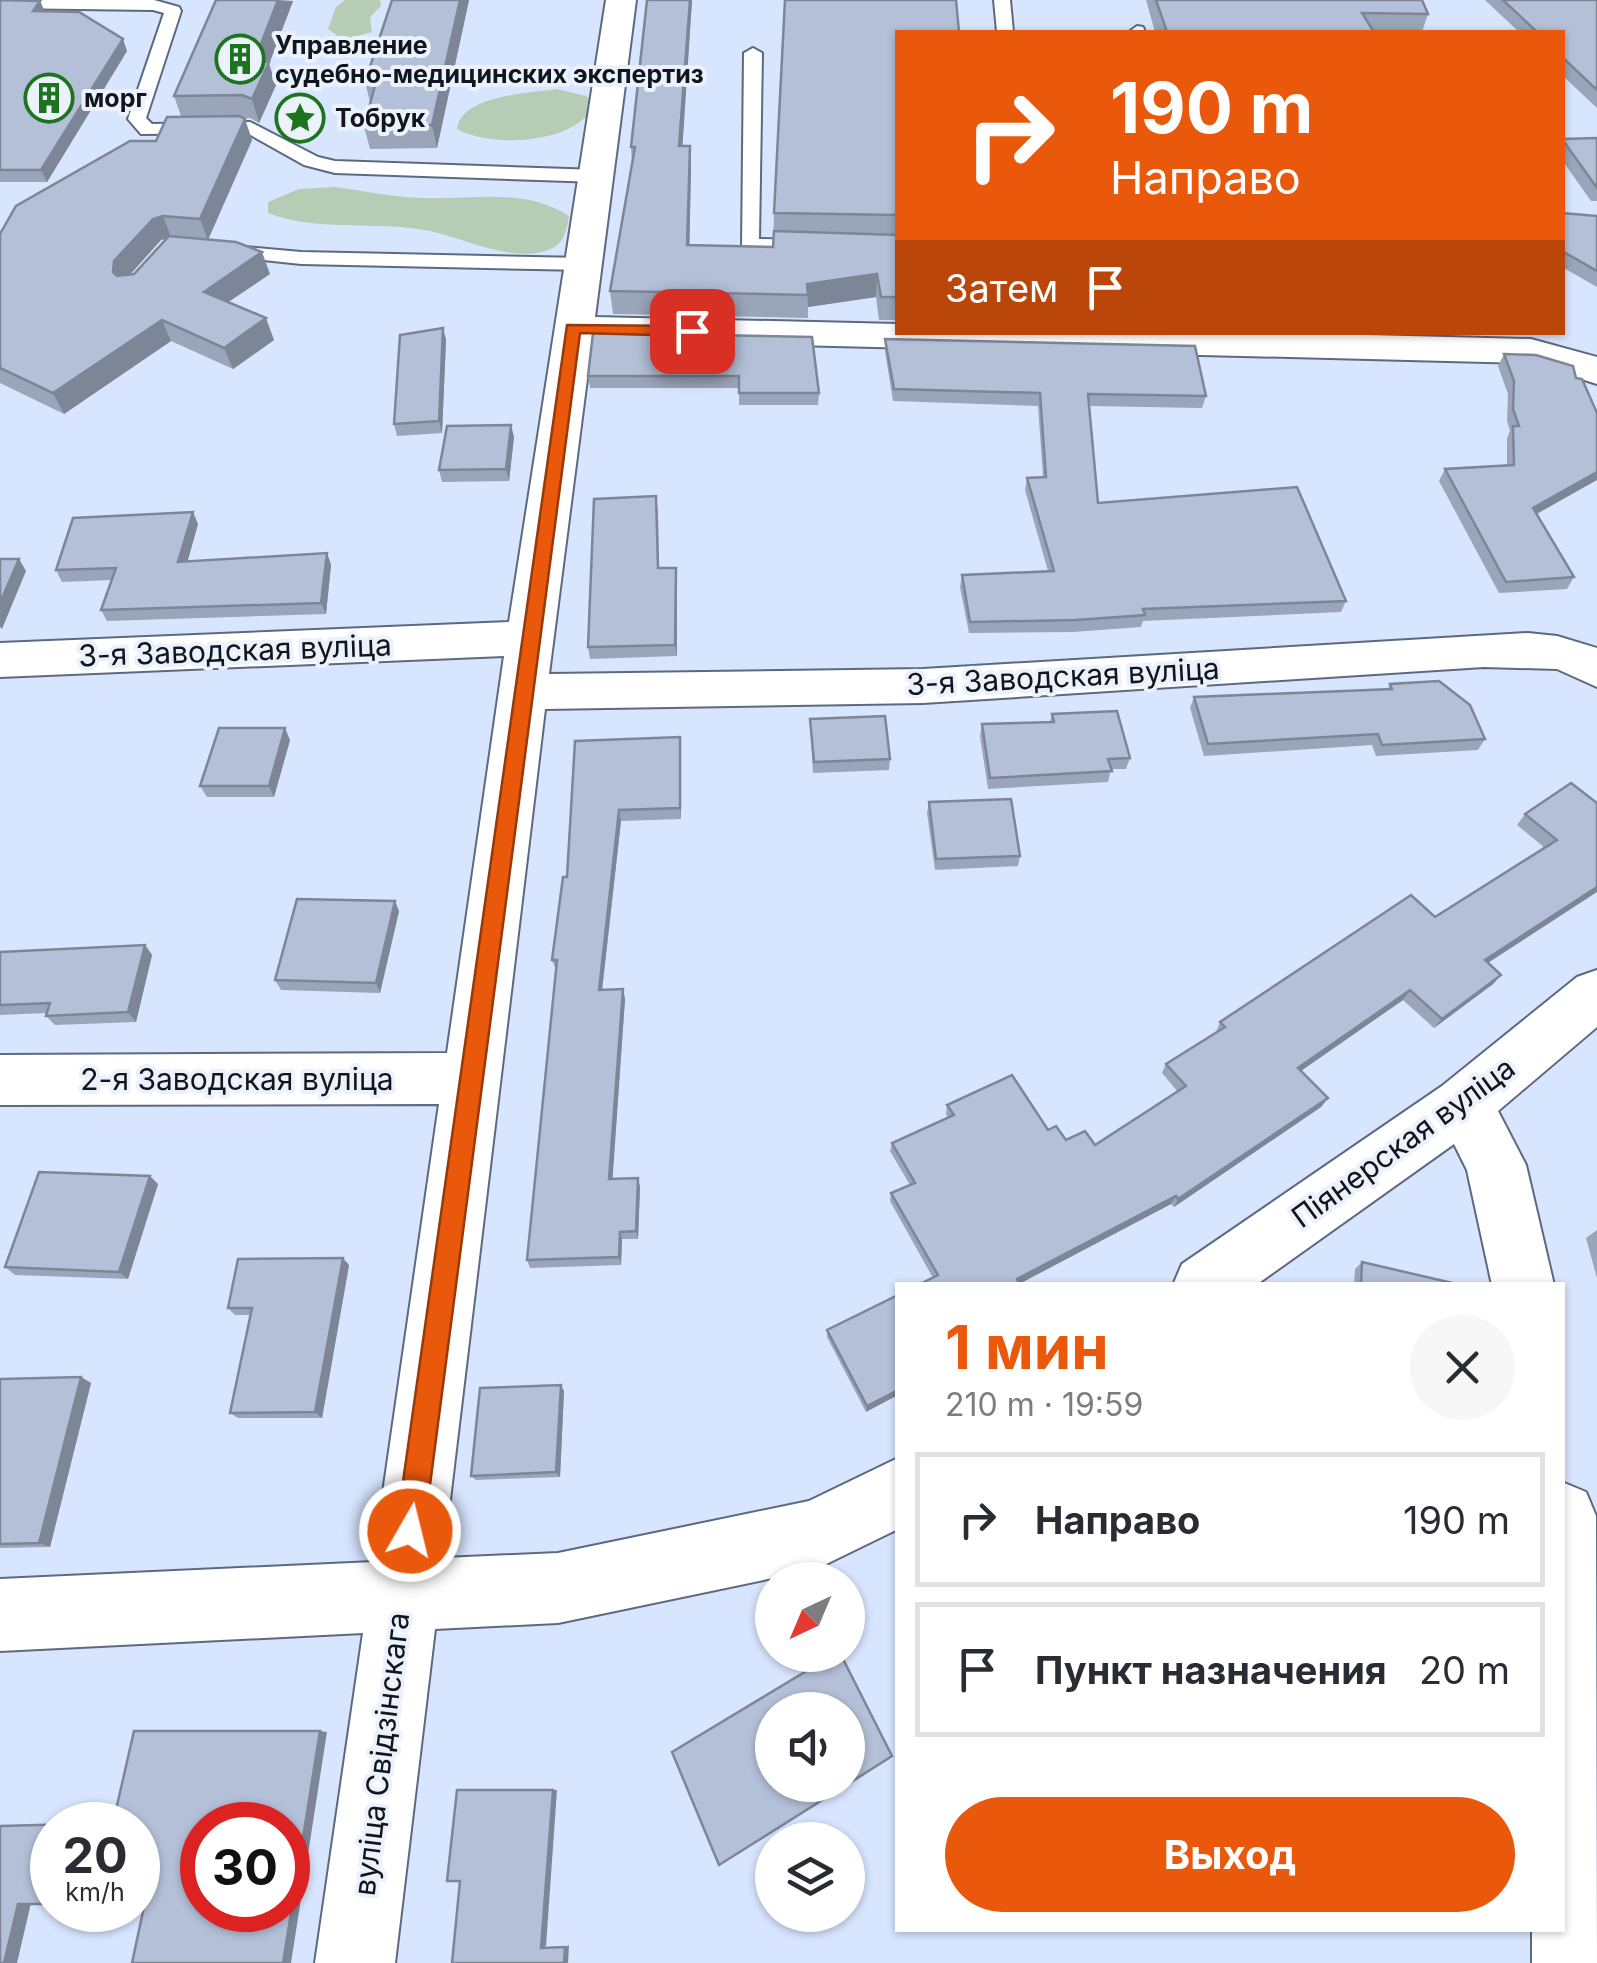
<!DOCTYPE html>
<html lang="ru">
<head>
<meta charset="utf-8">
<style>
  body { margin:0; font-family:Inter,sans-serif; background:#f7f7f7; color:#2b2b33; height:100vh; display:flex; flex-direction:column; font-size:38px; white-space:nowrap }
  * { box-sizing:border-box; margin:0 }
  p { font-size:32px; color:#7c7c81 }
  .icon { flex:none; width:55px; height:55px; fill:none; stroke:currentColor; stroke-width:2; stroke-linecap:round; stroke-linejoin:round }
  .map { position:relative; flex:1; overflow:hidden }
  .drawer { position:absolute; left:895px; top:1282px; width:670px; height:650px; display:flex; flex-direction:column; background:#fff; border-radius:0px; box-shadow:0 2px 8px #0004 }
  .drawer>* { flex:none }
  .banner { position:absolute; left:895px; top:30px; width:670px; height:305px; border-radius:0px; box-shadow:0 2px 8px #0004; background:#ea580c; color:#fff; overflow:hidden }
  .needle { width:65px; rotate:224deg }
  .tools { position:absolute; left:755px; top:1562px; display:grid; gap:20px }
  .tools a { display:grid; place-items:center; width:110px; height:110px; border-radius:50%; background:#fff; box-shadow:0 2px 8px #0004; font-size:50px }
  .speed { position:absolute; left:30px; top:1802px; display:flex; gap:20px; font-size:50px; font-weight:700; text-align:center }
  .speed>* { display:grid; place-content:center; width:130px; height:130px; border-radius:50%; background:#fff; box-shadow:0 2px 8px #0004; line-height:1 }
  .speed small { font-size:25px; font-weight:400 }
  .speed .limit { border:15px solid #d22; background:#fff; color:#111 }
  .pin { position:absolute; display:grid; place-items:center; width:85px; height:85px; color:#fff; margin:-42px; border-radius:20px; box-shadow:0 5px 15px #0006 }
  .me { position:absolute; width:110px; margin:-55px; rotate:8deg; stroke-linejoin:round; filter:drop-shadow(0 0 8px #0008) }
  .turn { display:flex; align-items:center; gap:35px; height:210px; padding:0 50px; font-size:45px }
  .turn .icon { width:130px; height:130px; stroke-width:2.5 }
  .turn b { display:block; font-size:70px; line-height:85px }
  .then { display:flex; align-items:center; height:95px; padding:0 50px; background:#0003; gap:20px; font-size:38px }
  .round { display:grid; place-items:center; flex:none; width:105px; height:105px; border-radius:52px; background:#f7f7f7 }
  .headline { display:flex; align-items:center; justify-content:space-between; height:170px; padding:0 50px }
  h1 { font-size:60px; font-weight:700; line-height:75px; color:#ea580c }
  .cta { display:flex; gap:20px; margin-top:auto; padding:20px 50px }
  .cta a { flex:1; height:115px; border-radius:60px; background:#ea580c; color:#fff; font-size:40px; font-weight:700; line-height:115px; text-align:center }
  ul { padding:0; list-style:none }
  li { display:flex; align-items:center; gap:30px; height:135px; margin:0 20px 15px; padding:0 30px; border:5px solid #e1e1e2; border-radius:0px }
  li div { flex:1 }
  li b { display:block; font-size:38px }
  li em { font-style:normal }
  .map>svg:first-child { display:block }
  .green { fill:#b6ccb4 }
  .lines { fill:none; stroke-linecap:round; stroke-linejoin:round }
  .lane-casing { stroke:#5d697f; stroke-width:4 }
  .street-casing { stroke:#5d697f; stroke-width:4 }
  .lane { fill:#fff; fill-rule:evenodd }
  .street { fill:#fff; fill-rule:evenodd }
  .wall { fill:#9aa5ba; fill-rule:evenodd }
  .shaded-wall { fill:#7d8697 }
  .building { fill:#b3c0d8; stroke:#7d8697; stroke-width:2.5; fill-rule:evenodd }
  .route { fill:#ea580c; stroke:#983908; stroke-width:2.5 }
  .labels { text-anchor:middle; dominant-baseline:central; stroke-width:8; stroke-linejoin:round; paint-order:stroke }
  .far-poi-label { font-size:25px; font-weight:bold; fill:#11161e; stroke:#ecf2fc; text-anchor:start }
  .street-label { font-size:30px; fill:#11161e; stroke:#ecf2fc }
</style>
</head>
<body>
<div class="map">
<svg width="1597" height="1963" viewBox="0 0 1597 1963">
  <rect width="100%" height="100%" fill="#d7e5fe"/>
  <g class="green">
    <path d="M345,0H380L381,6L370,17L372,32L344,40L328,29L336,7Z"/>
    <path d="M557,89L586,96L595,103C578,145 491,148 457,129C461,95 530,93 557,89Z"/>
    <path d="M335,187C364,191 394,197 422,198C473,200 524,187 569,216C566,234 563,246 545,251C510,262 464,238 430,231C376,220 321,233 268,213V202L299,189Z"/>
  </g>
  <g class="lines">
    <g class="lane-casing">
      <g id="lane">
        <path d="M0,0H154L179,7L181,11L146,118L152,124L250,122L318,157L335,161L598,170L607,176L598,182L335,173L304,165L247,133L141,134L128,119L164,13L153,10L0,8Z"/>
        <path d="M994,0H1010L1013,32H997Z"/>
        <path d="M1137,26L1143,27L1145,32H1129Z"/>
        <path d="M753,48L762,53L759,239L898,242V254L742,249L744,53Z"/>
        <path d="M222,245L301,252L584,258L594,264L584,270L301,264L215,255V247Z"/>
      </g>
    </g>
    <g class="street-casing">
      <g id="street">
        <path d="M606,0H636L595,317L898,324V332H1246L1531,339L1597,357V384L1531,363L592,340L549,674L923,669L1528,633L1557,636L1597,648V687L1557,669L1484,667L923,703L545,709L443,1558L558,1553L809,1501L898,1458V1529L816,1569L558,1623L435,1629L395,1963H315L363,1633L0,1651V1579L373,1562L439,1104L0,1105V1055L447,1053L504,656L0,677V643L509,622Z"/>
        <path d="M1597,970V1027L1498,1111L1526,1165L1554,1285H1492L1467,1170L1454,1144L1256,1285H1173L1182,1264L1442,1086L1577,977Z"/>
        <path d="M1562,1482L1586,1492L1596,1516L1597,1963H1532V1930H1562Z"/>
      </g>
    </g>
    <use href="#lane" class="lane"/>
    <use href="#street" class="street"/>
  </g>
  <g class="wall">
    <path d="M0,0L40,1L44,11L127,51L47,182H0Z"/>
    <path d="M469,0L437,148L370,149L364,126L370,102L365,82Z"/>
    <path d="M647,0H692L682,146H690L691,169L689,245L773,247L774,213L898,32V320H879L876,297L808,307V318L613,314L610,291L632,163L631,147Z"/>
    <path d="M1146,0H1422L1428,14L1422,32H1155Z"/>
    <path d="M1485,0H1597V108L1562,75V32H1519Z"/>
    <path d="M293,1L269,64L276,85L259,123L250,118H244L252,140L208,239L270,274L228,302L274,340L233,369L171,341L64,414L0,383V234L156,141L181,116L174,96ZM166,239L134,274L130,275L161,240Z"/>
    <path d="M1597,138V201H1591L1562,160V139Z"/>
    <path d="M1562,213L1597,216V287L1562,267Z"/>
    <path d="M443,328L446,340L442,433L397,436L394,424Z"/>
    <path d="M1485,332H1532L1530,335L1486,334Z"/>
    <path d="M593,333L819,393L818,405H739V388H590L588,376Z"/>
    <path d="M885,339L1206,396L1202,408L1089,406L1098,503L1346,601L1341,612L1143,621L1141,627L1073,632L969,633L960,587L962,575L1048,571L1025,490L1027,478L1043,477L1038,406L893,401L885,351Z"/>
    <path d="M1504,354L1536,355V514L1574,577L1567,589L1499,593L1439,481L1445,469L1507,466V438L1510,431L1507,421L1508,394L1498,366Z"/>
    <path d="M514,437L509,481L442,482L439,470Z"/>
    <path d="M658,508L659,568H676L677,656L590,659L588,647Z"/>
    <path d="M198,524L187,562L327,553L331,565L326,614L107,621L101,610L112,580L62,582L56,570Z"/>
    <path d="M1390,684L1485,739L1478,750L1376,756L1372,745L1204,756L1190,708L1194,697L1387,690Z"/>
    <path d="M1052,714L1130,758L1126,769H1111L1108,782L988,789L980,736L982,724L1050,722Z"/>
    <path d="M810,719L890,759L889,770L813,773Z"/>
    <path d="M290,740L274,797H207L200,786Z"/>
    <path d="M575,741L681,748V819L621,821L602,990L623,989L625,999L612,1179L638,1178L640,1187L638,1239H622L621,1265L530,1268L527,1260L556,970L552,960L567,877Z"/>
    <path d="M929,802L1020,856L1018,866L935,870L927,813Z"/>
    <path d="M1597,803L1488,963L1501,975L1493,984L1434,1028L1403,1000L1301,1071L1328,1098L1321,1107L1174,1207L1171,1204L1019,1284L933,1278L890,1201L891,1193L910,1185L890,1151L892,1143L948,1118L946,1114L947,1105L1048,1130L1066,1140L1095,1145L1178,1092L1162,1073L1166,1064L1216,1032L1220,1022L1435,917L1545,848L1517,825L1525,814Z"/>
    <path d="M399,911L380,993L281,990L275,980Z"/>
    <path d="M145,945L152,955L136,1022L55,1025L46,1016L47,1013L0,1015V952Z"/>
    <path d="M158,1184L128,1279L15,1275L5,1267Z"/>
    <path d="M1597,1230V1278L1586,1238Z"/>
    <path d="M1362,1262L1461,1285H1354L1355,1269Z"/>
    <path d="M349,1265L322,1418H238L230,1413L251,1315H235L228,1308Z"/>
    <path d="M898,1295L866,1412L827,1337V1330Z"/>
    <path d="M81,1377L91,1383L50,1547L0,1548V1379Z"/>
    <path d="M564,1391L560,1477L476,1480L471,1476Z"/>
  </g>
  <g class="shaded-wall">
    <path d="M278,0L293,1L269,64L276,85L259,123L252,99L254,62Z"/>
    <path d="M460,0H469L437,148L432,125Z"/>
    <path d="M690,0H692L681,169L679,146Z"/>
    <path d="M40,1L45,12L33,11Z"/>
    <path d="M123,39L127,51L47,182L41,170Z"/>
    <path d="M245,119L252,140L208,240L200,219Z"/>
    <path d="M690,146L691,169L689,268L687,245Z"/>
    <path d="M163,216L171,237L161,240L123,282L113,272L114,261L153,219Z"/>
    <path d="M262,252L270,274L212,313L204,292Z"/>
    <path d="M877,274L876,297L808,307L807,284Z"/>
    <path d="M266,318L274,340L233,369L224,348Z"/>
    <path d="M162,320L171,341L64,414L53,393Z"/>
    <path d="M443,328L446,340L442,433L439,421Z"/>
    <path d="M511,425L514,437L509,481L506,469Z"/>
    <path d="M1597,472V480L1526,520L1533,508Z"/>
    <path d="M193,512L198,524L184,574L178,562Z"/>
    <path d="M327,553L331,565L326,614L321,603Z"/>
    <path d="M19,559L26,571L2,629L0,627V603Z"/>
    <path d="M676,568L677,579V656L675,645Z"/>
    <path d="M285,728L290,740L274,797L269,786Z"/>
    <path d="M680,737L681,748V819L680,808Z"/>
    <path d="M619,810L621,821L601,999L599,990Z"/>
    <path d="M1597,887V892L1477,970L1485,960Z"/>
    <path d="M395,901L399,911L380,993L376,983Z"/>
    <path d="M145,945L152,955L136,1022L128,1012Z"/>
    <path d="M1501,975L1493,984L1434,1028L1442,1019Z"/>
    <path d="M623,989L625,999L612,1187L609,1179Z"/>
    <path d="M1410,990L1403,1000L1292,1077L1298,1068Z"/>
    <path d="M1328,1098L1321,1107L1174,1207L1178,1199Z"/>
    <path d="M150,1176L158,1184L128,1279L119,1272Z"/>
    <path d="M638,1178L640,1187L638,1239L636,1231Z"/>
    <path d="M1176,1196L1171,1204L1017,1285V1279Z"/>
    <path d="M620,1232L622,1239L621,1265L619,1257Z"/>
    <path d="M343,1258L349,1265L322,1418L315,1412Z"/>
    <path d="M81,1377L91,1383L50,1547L39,1543Z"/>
    <path d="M561,1385L564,1391L560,1477L556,1472Z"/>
    <path d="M898,1390V1395L866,1412L867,1406Z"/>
    <path d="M320,1731L327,1732L291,1963H283Z"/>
    <path d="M553,1790H557L546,1946L541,1948Z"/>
    <path d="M31,1903L17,1963H4L18,1904Z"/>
    <path d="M569,1945L568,1963H564L565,1947Z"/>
  </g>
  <g class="building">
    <path d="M0,0L40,1L33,11L79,12L123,39L41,170H0Z"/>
    <path d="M216,0H278L254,62H269L252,99L242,95L174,96Z"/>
    <path d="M392,0H460L432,125L364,126L376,82H365Z"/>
    <path d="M647,0H690L679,146H690L687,245L773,247L774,231L898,235V297H881L877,274L807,284L808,295L610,291L635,147H631Z"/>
    <path d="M785,0H956L959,32H898V215L774,213Z"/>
    <path d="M1156,0H1422L1428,14L1362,13L1374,32H1167Z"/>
    <path d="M1503,0H1597V90L1562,57V32H1537Z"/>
    <path d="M239,116L245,119L200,219L163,216L153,219L114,261L113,272L117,276L134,274L169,236L236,242L262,252L204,292L266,318L224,348L162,320L53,393L0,368V234L16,206L130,141H156L167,117Z"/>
    <path d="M1597,138V188L1562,139Z"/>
    <path d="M1562,213L1597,216V271L1562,251Z"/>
    <path d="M443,328L439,421L394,424L400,335Z"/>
    <path d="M593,333L812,337L819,393H739V376H588Z"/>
    <path d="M885,339L1195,346L1206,396L1088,394L1098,503L1297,487L1346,601L1143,609L1145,615L1076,620L970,622L962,575L1054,571L1027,478L1046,477L1040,393L894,389Z"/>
    <path d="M1504,354L1536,355L1573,366L1576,378L1582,379L1597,413V472L1533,508L1574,577L1506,582L1445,469L1514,465L1513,426H1519L1513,409L1514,381Z"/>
    <path d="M511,425L506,469L439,470L447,426Z"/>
    <path d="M656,496L658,568H676L675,645L588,647L594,499Z"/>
    <path d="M193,512L178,562L327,553L321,603L101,610L116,568L56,570L73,518Z"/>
    <path d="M0,559H19L0,603Z"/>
    <path d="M1439,681L1470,705L1485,739L1382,745L1378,734L1208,744L1194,697L1392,689L1390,684Z"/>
    <path d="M1117,711L1130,758L1108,759L1112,771L990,778L982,724L1054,722L1052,714Z"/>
    <path d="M885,716L890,759L814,762L810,719Z"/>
    <path d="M219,728H285L269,786H200Z"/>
    <path d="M680,737V808L619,810L599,990L623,989L609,1179L638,1178L636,1231L620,1232L619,1257L527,1260L557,960H552L563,877H567L575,741Z"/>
    <path d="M1571,783L1597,803V887L1485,960L1501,975L1442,1019L1410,990L1298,1068L1328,1098L1178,1199L1176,1196L1017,1279L1020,1285H918L938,1275L891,1193L915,1183L892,1143L954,1115L947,1105L1012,1075L1048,1130L1056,1126L1066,1140L1085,1131L1095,1145L1186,1086L1166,1064L1225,1027L1220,1022L1411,895L1435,917L1557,840L1525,814Z"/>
    <path d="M1011,799L1020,856L936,859L929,802Z"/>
    <path d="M297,899L395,901L376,983L275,980Z"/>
    <path d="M145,945L128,1012L46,1016L50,1003L0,1005V952Z"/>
    <path d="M39,1172L150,1176L119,1272L5,1267Z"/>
    <path d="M343,1258L315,1412L230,1413L252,1308H228L238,1259Z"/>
    <path d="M1362,1262L1461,1285H1361Z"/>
    <path d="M898,1295V1390L867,1406L827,1330Z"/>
    <path d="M81,1377L39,1543L0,1544V1379Z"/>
    <path d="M561,1385L556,1472L471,1476L480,1388Z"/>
    <path d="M833,1655H841L892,1756L848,1784V1710H772V1785H846L719,1865L672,1752Z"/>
    <path d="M134,1731H320L283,1963H132L145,1902H138V1825H52V1904H18L4,1963H0V1826L113,1823ZM202,1825H288V1910H202Z"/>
    <path d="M457,1790H553L541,1948L565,1947L564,1963H452L460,1881H447Z"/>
  </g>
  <path class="route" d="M567,325L692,326L700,331L692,336L580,333L424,1531L420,1541L410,1546L400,1541L396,1531Z"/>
  <defs>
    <g id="building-ring" transform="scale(2.5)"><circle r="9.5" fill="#ecf2fc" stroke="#1e731e" stroke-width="1.5"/><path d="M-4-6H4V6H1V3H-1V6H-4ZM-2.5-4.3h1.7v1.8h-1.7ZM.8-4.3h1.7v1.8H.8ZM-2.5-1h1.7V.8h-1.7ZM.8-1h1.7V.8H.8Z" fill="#1e731e"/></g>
    <g id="sight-ring" transform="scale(2.5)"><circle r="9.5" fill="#ecf2fc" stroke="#1e731e" stroke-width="1.5"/><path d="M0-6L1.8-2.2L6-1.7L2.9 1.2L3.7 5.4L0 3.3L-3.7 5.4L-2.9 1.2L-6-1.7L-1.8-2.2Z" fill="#1e731e"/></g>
  </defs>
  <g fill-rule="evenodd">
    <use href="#building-ring" x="240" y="59"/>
    <use href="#building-ring" x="49" y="98"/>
    <use href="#sight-ring" x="300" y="118"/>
  </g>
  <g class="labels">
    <g class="far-poi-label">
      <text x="275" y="45">Управление<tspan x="275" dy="29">судебно-медицинских экспертиз</tspan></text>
      <text x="84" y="98">морг</text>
      <text x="335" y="118">Тобрук</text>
    </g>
    <g class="street-label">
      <text transform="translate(235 650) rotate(-2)">3-я Заводская вуліца</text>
      <text transform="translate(1063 676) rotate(-3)">3-я Заводская вуліца</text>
      <text x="237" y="1079">2-я Заводская вуліца</text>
      <text transform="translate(1403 1142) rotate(-36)">Піянерская вуліца</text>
      <text transform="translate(381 1754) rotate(-83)">вуліца Свідзінскага</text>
    </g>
  </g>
</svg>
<div class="tools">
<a><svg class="needle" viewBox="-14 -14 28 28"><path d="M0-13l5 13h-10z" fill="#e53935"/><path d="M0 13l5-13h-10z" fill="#7c7c81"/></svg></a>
<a><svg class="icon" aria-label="sound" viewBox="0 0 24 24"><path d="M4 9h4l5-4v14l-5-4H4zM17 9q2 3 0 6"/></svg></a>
<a><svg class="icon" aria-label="layers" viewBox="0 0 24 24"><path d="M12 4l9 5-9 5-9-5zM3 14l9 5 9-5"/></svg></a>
</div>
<div class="speed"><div>20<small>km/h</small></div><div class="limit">30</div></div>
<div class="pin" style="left:692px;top:331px;background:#d93025"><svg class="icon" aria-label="arrive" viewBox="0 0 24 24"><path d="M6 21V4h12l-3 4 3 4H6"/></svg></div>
<svg class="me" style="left:410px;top:1531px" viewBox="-20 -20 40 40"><circle r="17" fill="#ea580c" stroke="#fff" stroke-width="3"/><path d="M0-11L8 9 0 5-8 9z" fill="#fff"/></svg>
<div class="banner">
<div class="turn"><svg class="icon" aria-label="right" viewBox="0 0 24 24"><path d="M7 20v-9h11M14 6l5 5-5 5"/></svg><div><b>190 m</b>Направо</div></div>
<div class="then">Затем<svg class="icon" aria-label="arrive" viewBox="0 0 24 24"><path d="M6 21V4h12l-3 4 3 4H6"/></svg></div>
</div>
<section class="drawer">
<div class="headline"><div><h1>1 мин</h1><p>210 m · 19:59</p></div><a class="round"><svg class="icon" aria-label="close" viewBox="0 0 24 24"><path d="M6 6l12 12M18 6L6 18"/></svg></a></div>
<ul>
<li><svg class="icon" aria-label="right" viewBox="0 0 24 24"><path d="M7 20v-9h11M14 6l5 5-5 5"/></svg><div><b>Направо</b></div><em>190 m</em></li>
<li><svg class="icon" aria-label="arrive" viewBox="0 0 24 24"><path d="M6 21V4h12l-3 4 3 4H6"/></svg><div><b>Пункт назначения</b></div><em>20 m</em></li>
</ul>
<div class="cta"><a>Выход</a></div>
</section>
</div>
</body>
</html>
